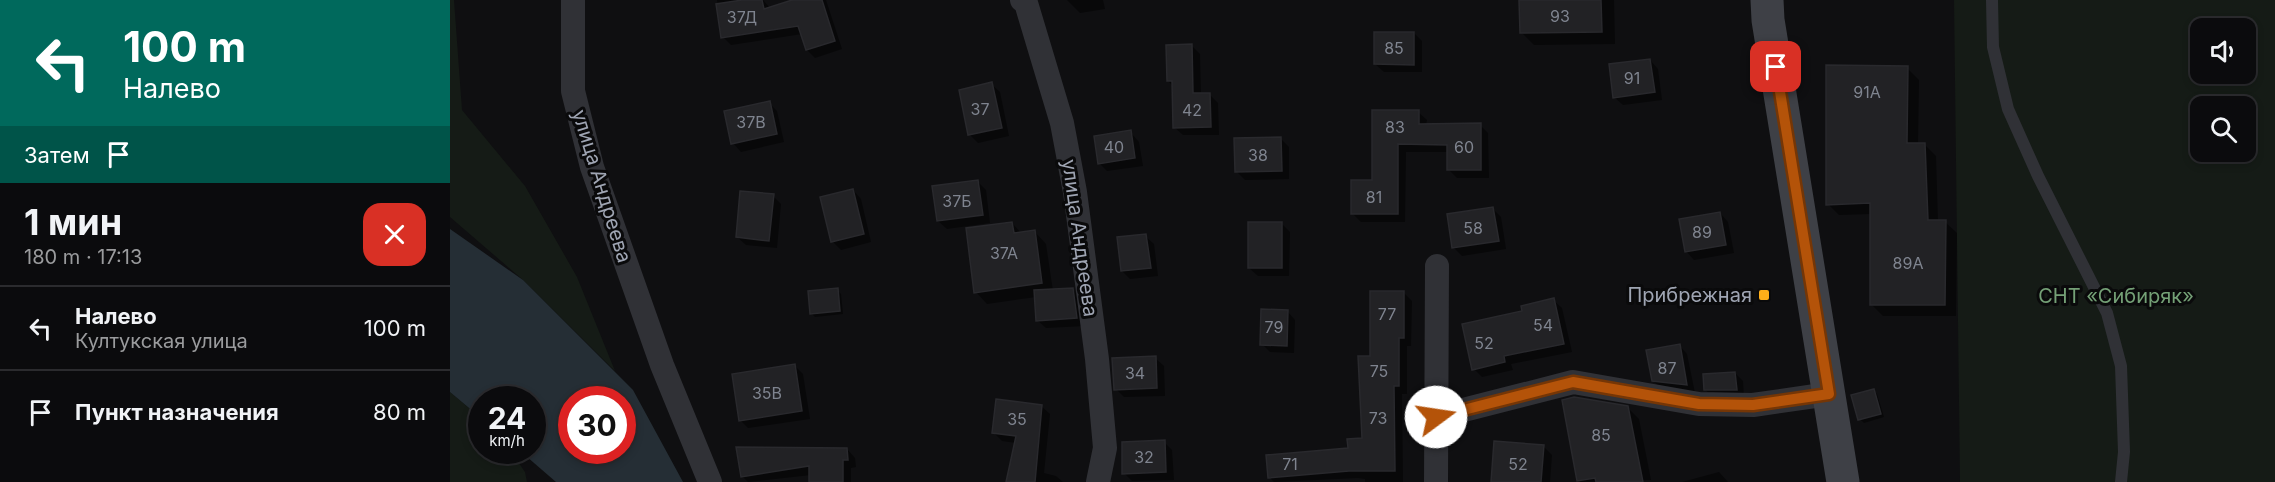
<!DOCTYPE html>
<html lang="ru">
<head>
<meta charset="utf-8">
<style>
  body { margin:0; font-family:Inter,sans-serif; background:#19191b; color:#f1f3f6; height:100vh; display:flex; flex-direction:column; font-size:22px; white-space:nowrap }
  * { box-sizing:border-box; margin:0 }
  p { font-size:20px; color:#9a9b9d }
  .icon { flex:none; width:33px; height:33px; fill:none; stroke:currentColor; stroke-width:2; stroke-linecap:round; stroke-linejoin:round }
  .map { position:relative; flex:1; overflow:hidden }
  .sheet { display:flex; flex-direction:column; background:#0b0b0d; width:450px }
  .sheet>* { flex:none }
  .banner { background:#00695c; color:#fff; overflow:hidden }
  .tools { position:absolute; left:1740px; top:18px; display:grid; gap:12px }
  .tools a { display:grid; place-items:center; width:66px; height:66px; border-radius:12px; background:#0b0b0d; box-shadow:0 3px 9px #0003,0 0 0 2px #2b2b2e; font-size:30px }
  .speed { position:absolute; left:18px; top:386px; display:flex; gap:12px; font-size:30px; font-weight:700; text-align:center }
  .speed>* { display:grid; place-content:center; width:78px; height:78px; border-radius:50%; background:#0b0b0d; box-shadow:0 3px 9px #0003,0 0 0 2px #2b2b2e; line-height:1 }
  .speed small { font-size:15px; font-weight:400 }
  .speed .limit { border:9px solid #d22; background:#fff; color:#111 }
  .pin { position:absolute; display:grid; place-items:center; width:51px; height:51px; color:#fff; margin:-26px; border-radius:12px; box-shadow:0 3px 9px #0006 }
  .me { position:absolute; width:66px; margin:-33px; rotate:76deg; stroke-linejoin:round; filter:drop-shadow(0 0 4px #0008) }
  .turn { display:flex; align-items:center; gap:21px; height:126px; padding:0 24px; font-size:27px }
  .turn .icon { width:78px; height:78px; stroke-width:2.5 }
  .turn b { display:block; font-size:42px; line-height:51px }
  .then { display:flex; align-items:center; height:57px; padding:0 24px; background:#0003; gap:12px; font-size:22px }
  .round { display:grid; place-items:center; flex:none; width:63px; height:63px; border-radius:18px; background:#19191b }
  .overview { display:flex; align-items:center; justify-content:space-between; height:102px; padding:0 24px }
  h1 { font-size:36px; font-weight:700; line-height:45px }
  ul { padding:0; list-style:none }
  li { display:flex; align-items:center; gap:18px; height:84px; padding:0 24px; border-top:2px solid #2b2b2e }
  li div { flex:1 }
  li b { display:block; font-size:22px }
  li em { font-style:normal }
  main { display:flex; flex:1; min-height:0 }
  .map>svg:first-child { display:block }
  .green { fill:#151b16; fill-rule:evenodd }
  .water { fill:#252e35; fill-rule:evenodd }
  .shadow { fill:#0007 }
  .building { fill:#222225; stroke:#29292d; stroke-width:1.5 }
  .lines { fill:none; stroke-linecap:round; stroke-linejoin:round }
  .service { stroke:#303136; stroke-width:12 }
  .minor { stroke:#303136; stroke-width:24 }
  .secondary { stroke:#3e4046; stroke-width:33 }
  .route-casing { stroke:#753606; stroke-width:15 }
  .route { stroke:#b45309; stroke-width:10 }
  .poi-dot { fill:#ffae19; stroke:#0a0a0b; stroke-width:2 }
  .labels { text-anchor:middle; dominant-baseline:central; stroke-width:6; stroke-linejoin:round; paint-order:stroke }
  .number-label { font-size:16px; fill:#7f848f }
  .street-label { font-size:20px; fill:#9fa5b3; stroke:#0a0a0b }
  .poi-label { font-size:20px; fill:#9fa5b3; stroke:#0a0a0b; text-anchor:end }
  .park-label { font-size:20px; fill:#74a076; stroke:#0a0a0b }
</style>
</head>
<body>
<main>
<section class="sheet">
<div class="banner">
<div class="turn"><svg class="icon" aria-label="left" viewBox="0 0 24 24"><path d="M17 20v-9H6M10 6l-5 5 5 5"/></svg><div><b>100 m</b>Налево</div></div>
<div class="then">Затем<svg class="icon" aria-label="arrive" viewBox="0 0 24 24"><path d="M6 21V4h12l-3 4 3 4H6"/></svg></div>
</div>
<div class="overview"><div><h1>1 мин</h1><p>180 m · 17:13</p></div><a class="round" style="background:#d93025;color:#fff"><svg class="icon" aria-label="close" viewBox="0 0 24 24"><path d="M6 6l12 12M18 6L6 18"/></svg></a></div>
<ul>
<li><svg class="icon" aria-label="left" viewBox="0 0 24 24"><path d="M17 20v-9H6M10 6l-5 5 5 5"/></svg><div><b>Налево</b><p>Култукская улица</p></div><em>100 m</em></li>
<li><svg class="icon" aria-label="arrive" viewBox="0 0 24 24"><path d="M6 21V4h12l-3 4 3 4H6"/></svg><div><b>Пункт назначения</b></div><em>80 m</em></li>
</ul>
</section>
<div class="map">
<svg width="1825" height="482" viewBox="0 0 1825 482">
  <rect width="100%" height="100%" fill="#0f0f11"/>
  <g class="green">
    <path d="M0,0H4L12,110L75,186L127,277L165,371L73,280L0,217Z"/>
    <path d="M1504,0H1825V482H1510ZM1750,28H1796V74H1750ZM1750,106H1796V152H1750Z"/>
    <path d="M0,392L31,418L32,450H60L75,472L77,482H0Z"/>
  </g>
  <path class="water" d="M0,229L73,280L183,390L233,482H106L69,450H82V399H32L31,418L0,392ZM122,399H172V450H122Z"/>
  <g class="shadow">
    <path d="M267,0H313L320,8L347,0H376L392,49L365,58L357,50L352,34L281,45L273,37Z"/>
    <path d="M617,0H653L655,9L630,13Z"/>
    <path d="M1070,0H1164L1165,44L1084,45L1071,32Z"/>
    <path d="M964,33L972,41V72H934L925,64Z"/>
    <path d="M742,46L750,54L751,95H760L768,103L769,135H733L724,127L723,86L718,81Z"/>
    <path d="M1200,60L1208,69L1212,100L1173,105L1164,97Z"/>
    <path d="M1457,68L1469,80L1468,144H1474L1486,156L1488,222H1495L1507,233L1506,316H1433L1421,304V214L1389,215L1378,204Z"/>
    <path d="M541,84L550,92L559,136L528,143L520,135Z"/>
    <path d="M319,103L327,111L334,142L291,152L283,143Z"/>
    <path d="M968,112L977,120L976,125H1030L1038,133L1039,178H1007L999,170V152H956L955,222H911L902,213Z"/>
    <path d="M681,133L689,142L693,166L657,171L649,163Z"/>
    <path d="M830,138L839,147V179L795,180L787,172Z"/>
    <path d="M528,182L536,190L540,223L497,229L488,221Z"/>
    <path d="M403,190L411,199L421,242L391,250L382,241Z"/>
    <path d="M323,196L331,204L327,248L296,245L287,237Z"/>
    <path d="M1043,209L1051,217L1056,249L1012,256L1004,248Z"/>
    <path d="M1270,213L1278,222L1284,253L1244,260L1236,251Z"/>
    <path d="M562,223L572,234L585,232L596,244L603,291L623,290L631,298L635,326L596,328L587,320L586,297L537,304L526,292Z"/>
    <path d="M831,223L840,232L839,276H808L799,268Z"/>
    <path d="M695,236L704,244L708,276L680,279L672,271Z"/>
    <path d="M387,290L391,294L393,314L365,317L361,313Z"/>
    <path d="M954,293L962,301L961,346H957V394H952L953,482H915V479L908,478L824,482L819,477L899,449L914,440L921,358Z"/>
    <path d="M1103,300L1112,308L1122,352L1061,364L1063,370L1032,377L1024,369L1074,312Z"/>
    <path d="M837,311L845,320L844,353L820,352L812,344Z"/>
    <path d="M1229,345L1237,354L1245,393L1212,389L1203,381Z"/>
    <path d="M705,358L714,366L715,396L674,397L666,389Z"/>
    <path d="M345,366L353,374L360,419L298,428L290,420Z"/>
    <path d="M1285,373L1293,381L1294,398H1263L1255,389Z"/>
    <path d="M1423,390L1427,394L1434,417L1414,423L1410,419Z"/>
    <path d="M591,406L600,414L594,473L606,476L613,482H557L566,443L552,441L544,433Z"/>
    <path d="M1177,407L1189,419L1201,480L1130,482L1129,480Z"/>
    <path d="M714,442L722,450L724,480L682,481L674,473Z"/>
    <path d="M1094,447L1102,455L1100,482H1043Z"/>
    <path d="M397,449L405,458L406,467L401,468V482H361V475L298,482L292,476Z"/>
    <path d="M1269,472L1278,482H1232Z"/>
  </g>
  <g class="building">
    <path d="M292,0H312L314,9L342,0H372L385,41L356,50L348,26L271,38L266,4Z"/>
    <path d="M1069,0H1151L1152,32L1070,33Z"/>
    <path d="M924,32H964V65L924,64Z"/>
    <path d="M742,44L743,93H760L761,127L723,128L722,81H717L716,45Z"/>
    <path d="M1200,59L1205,92L1163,98L1159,64Z"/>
    <path d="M1376,65L1458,66L1457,143H1475L1478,220H1496L1495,305H1420V203L1376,205Z"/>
    <path d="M542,82L552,128L518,135L509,90Z"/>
    <path d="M320,101L327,134L281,144L274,111Z"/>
    <path d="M922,110H969V124L1031,123V170H997V145L948,144V214H901V180H922Z"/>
    <path d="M681,130L685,158L648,164L644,136Z"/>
    <path d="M831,137L832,171L785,172L784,138Z"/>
    <path d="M528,180L533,215L487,221L482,186Z"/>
    <path d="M403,189L414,234L381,242L370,197Z"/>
    <path d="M290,191L324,194L319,241L286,237Z"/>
    <path d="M1043,207L1049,241L1002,248L997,214Z"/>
    <path d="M1270,212L1276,245L1235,252L1229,219Z"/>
    <path d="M562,222L564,233L585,230L592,283L524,293L516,228Z"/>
    <rect x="798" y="222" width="34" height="46"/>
    <path d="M696,234L701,268L671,271L667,237Z"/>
    <path d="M388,288L390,311L360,314L358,291Z"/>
    <path d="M623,288L627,318L586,321L584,290Z"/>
    <path d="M920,291H954V338H949V386H944L945,471H899L818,478L816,455L898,448L897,439L912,438L908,356H920Z"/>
    <path d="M1104,298L1114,344L1054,356L1055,362L1022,370L1012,324L1072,311L1071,306Z"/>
    <path d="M811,309L838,310L837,346L810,345Z"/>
    <path d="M1230,344L1237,385L1202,381L1196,350Z"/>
    <path d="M706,356L707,388L664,390L662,358Z"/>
    <path d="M345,364L352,411L289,421L282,374Z"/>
    <path d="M1285,372L1287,390H1254L1253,374Z"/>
    <path d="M1424,389L1431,414L1408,420L1401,395Z"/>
    <path d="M1124,397L1178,406L1193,482H1146L1145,478L1127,481L1112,400Z"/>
    <path d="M546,399L592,405L585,482H556L566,436L542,433Z"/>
    <path d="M715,440L716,472L672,474V442Z"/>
    <path d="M1044,441L1094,445L1091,482H1041Z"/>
    <path d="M286,447L397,448L398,460H393V482H359V466L291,477Z"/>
  </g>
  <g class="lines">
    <path class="service" d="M1542,0L1543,47L1558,109L1588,176L1657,313L1671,366L1674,452L1671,482"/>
    <g class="minor">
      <path d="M123,0V91L142,167L212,365L260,482"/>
      <path d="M572,0L576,3L612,123L625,192L647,359L655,448L648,482"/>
      <path d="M986,417L1123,382L1249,404L1303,405L1379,394"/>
      <path d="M986,482L987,266"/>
    </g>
    <path class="secondary" d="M1317,0L1318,20L1393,482"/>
  </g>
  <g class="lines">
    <g class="route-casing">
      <path id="route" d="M986,417L1123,382L1249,404L1303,405L1379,394L1326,67"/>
    </g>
    <use href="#route" class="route"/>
  </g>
  <rect class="poi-dot" x="1308" y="289" width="12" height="12" rx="3"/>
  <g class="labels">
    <g class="number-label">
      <text x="1110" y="16">93</text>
      <text x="292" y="17">37Д</text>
      <text x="944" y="48">85</text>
      <text x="1182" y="78">91</text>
      <text x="1417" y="92">91А</text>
      <text x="530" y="109">37</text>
      <text x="742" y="110">42</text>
      <text x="301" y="122">37В</text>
      <text x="945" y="127">83</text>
      <text x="664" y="147">40</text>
      <text x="1014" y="147">60</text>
      <text x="808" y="155">38</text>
      <text x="924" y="197">81</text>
      <text x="507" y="201">37Б</text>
      <text x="1023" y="228">58</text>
      <text x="1252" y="232">89</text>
      <text x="554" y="253">37А</text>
      <text x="1458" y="263">89А</text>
      <text x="937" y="314">77</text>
      <text x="1093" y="325">54</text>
      <text x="824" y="327">79</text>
      <text x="1034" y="343">52</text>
      <text x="1217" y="368">87</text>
      <text x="929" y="371">75</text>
      <text x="685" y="373">34</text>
      <text x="317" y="393">35В</text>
      <text x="928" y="418">73</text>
      <text x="567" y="419">35</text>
      <text x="1151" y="435">85</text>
      <text x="694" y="457">32</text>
      <text x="840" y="464">71</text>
      <text x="1068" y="464">52</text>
    </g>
    <g class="street-label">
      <text transform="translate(152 186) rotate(73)">улица Андреева</text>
      <text transform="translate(630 238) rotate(82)">улица Андреева</text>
    </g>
    <g class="poi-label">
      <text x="1302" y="295">Прибрежная</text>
    </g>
    <g class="park-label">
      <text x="1666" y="296">СНТ «Сибиряк»</text>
    </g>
  </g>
</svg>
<div class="tools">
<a><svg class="icon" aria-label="sound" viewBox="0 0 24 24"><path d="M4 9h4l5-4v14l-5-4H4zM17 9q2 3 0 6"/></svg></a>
<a><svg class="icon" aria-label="search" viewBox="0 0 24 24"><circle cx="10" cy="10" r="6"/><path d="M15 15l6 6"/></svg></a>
</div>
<div class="speed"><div>24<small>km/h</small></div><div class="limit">30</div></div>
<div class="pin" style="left:1326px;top:67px;background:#d93025"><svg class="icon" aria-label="arrive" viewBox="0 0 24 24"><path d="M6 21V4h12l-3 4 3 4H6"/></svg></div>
<svg class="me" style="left:986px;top:417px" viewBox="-20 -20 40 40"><circle r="19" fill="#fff"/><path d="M0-13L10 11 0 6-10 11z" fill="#b45309"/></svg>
</div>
</main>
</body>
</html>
